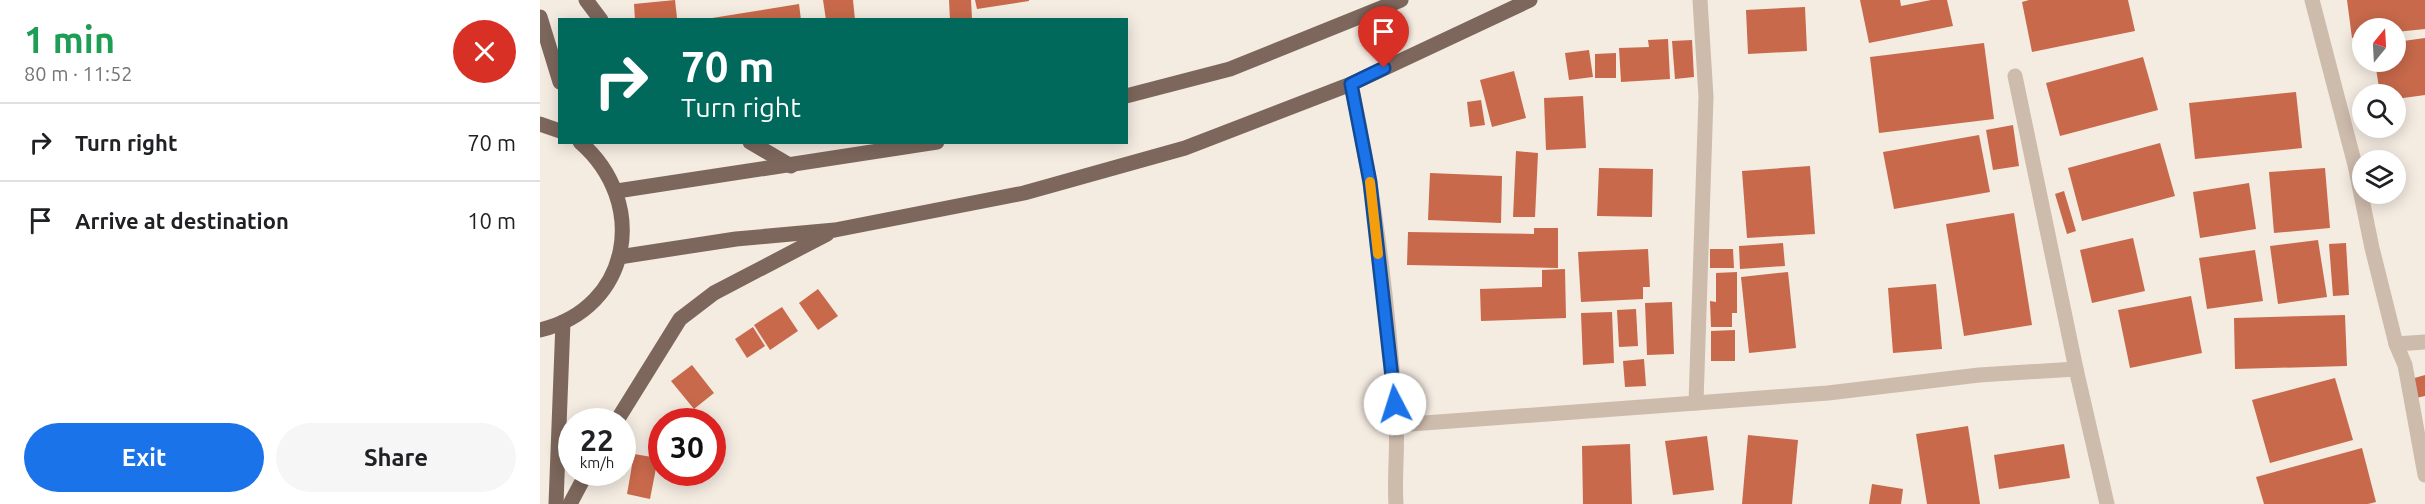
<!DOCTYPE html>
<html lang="en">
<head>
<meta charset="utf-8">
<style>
  body { margin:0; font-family:Ubuntu,sans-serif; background:#f6f6f6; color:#202124; height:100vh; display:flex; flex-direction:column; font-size:22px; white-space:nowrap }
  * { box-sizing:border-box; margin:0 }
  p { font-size:20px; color:#757577 }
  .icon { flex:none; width:33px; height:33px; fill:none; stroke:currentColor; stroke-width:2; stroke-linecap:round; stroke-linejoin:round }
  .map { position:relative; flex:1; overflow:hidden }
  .drawer { display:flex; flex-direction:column; background:#fff; width:540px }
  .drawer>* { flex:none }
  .top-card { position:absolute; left:18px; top:18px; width:570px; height:126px; border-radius:0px; box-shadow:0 3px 15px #0003; background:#00695c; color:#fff; overflow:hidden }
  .needle { width:39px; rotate:18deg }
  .tools { position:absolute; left:1812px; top:18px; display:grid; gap:12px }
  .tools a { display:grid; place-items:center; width:54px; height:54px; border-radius:50%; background:#fff; box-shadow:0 3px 15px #0003; font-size:30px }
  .speed { position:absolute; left:18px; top:408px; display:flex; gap:12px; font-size:30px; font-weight:700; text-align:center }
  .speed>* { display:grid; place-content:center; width:78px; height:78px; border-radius:50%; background:#fff; box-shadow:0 3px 15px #0003; line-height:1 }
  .speed small { font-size:15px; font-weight:400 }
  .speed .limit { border:9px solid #d22; background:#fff; color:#111 }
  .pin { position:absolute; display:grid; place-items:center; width:51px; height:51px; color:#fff; margin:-62px -26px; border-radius:50% 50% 50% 0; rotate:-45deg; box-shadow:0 0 6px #0007 }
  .pin .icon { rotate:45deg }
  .me { position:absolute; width:66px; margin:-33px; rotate:355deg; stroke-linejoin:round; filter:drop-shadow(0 0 4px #0008) }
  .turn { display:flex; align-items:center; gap:21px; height:126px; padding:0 24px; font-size:27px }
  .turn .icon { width:78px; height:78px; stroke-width:2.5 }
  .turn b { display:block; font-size:42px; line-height:51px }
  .round { display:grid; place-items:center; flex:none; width:63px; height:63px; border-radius:32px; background:#f6f6f6 }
  .headline { display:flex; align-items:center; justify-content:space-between; height:102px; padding:0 24px }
  h1 { font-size:36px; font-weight:700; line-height:45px; color:#1e9e55 }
  .button { display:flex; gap:12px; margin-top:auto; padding:12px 24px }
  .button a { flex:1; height:69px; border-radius:36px; background:#1a73e8; color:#fff; font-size:24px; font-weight:700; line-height:69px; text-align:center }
  .button a+a { background:#f6f6f6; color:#202124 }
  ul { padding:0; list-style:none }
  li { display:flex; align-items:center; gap:18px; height:78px; padding:0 24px; border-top:2px solid #e0e0e0 }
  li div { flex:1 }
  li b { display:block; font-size:22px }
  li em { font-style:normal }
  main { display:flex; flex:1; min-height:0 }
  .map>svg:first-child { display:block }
  .building { fill:#c8694b }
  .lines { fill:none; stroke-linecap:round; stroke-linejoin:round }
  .minor { stroke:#cdbbac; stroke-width:15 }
  .major { stroke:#7d675c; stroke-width:15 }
  .route-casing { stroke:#114b97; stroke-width:15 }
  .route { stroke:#1a73e8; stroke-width:10 }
  .slow { stroke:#f59e0b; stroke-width:10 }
</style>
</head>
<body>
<main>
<section class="drawer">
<div class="headline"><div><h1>1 min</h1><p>80 m · 11:52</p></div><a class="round" style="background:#d93025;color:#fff"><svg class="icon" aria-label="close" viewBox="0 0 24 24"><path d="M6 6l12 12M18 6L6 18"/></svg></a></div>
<ul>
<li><svg class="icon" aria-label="right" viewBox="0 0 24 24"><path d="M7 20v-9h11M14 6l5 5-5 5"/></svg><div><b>Turn right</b></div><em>70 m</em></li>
<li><svg class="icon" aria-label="arrive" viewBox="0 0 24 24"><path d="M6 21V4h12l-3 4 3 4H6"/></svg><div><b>Arrive at destination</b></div><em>10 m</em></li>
</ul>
<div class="button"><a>Exit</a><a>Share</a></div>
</section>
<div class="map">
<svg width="1885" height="504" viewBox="0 0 1885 504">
  <rect width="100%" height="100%" fill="#f4ebe1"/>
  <g class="building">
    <path d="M135,0L137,18L95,20L94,4Z"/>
    <path d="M283,0H313L315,20H286Z"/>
    <path d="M409,0H431L432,19L410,20Z"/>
    <path d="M435,0H489V1L437,9Z"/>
    <path d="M1320,0H1360L1361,6L1391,0H1407L1413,26L1329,43Z"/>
    <path d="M1489,0H1588L1595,31L1492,52L1482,2Z"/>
    <path d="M1807,0H1885V29L1856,32V28H1822V37L1812,38Z"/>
    <path d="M259,4L261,20H172V18Z"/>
    <path d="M1265,7L1267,51L1208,54L1206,10Z"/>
    <path d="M1885,38V95L1856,99V94H1840L1835,62H1856V42Z"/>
    <path d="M1128,39L1130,79L1081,82L1079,48L1109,47L1108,40Z"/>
    <path d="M1152,40L1154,77L1135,79L1132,41Z"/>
    <path d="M1444,43L1454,119L1339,133L1330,57Z"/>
    <path d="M1049,50L1053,77L1029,80L1025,53Z"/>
    <path d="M1076,53V78H1055V54Z"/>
    <path d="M1603,57L1618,110L1520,136L1506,83Z"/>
    <path d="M974,71L986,118L952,127L940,80Z"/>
    <path d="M1756,92L1762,148L1655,159L1649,103Z"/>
    <path d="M1043,96L1046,148L1006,150L1004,98Z"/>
    <path d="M941,100L945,125L930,127L927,102Z"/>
    <path d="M1473,125L1479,166L1453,170L1446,130Z"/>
    <path d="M1439,135L1450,192L1354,209L1343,152Z"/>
    <path d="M1620,143L1635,196L1542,221L1528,168Z"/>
    <path d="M976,151L998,153L995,217H973Z"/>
    <path d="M1270,166L1275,234L1207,238L1202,171Z"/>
    <path d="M1059,168L1113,169L1112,217L1057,216Z"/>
    <path d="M1785,168L1790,228L1734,233L1729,172Z"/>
    <path d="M890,173L962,176L961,223L888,220Z"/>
    <path d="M1709,183L1716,229L1660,238L1653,192Z"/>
    <path d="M1524,191L1536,231L1527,234L1515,194Z"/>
    <path d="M1474,213L1492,325L1424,336L1406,224Z"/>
    <path d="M994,228H1018V268L867,265L868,232L994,234Z"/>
    <path d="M1593,238L1605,291L1552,303L1540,250Z"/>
    <path d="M1778,240L1787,297L1738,304L1730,246Z"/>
    <path d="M1243,243L1245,266L1200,269L1199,246Z"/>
    <path d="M1806,243L1809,295L1793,296L1789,244Z"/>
    <path d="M1108,249L1110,287H1103V299L1041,302L1038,252Z"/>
    <path d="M1170,249H1193L1194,268H1170Z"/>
    <path d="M1715,250L1723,301L1667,309L1659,258Z"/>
    <path d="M1025,269L1026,318L941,321L940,289L1002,287V270Z"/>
    <path d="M1197,272V313H1192V327H1171L1170,301L1176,302V273Z"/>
    <path d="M1248,272L1256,348L1209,353L1201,277Z"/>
    <path d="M1396,284L1402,349L1353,353L1348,288Z"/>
    <path d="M278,289L298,316L278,330L259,303Z"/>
    <path d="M1651,296L1662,353L1590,368L1578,310Z"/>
    <path d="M1132,302L1134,354L1107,355L1105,303Z"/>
    <path d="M242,307L258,331L230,350L214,325Z"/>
    <path d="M1096,309L1098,346L1079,347L1077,310Z"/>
    <path d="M1072,312L1074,363L1043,365L1041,313Z"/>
    <path d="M1805,315L1807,366L1695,369L1694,318Z"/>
    <path d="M213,327L225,346L207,358L195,339Z"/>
    <path d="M1195,330V361H1171V331Z"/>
    <path d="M1104,359L1106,386L1085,387L1083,361Z"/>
    <path d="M152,365L174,393L154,409L131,381Z"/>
    <path d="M1885,375V396L1876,398L1871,379Z"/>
    <path d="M1795,378L1813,440L1730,463L1712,400Z"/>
    <path d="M1428,426L1440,504H1387L1376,434Z"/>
    <path d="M1208,435L1258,440L1252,504H1202Z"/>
    <path d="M1167,436L1174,490L1133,495L1125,441Z"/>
    <path d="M1090,444L1092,504H1043L1042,446Z"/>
    <path d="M1524,444L1530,478L1459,489L1454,455Z"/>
    <path d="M1822,448L1836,502L1828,504H1724L1716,477Z"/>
    <path d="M94,454L118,458L110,499L87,494Z"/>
    <path d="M1332,484L1363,489L1361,504H1329Z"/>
  </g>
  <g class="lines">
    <g class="minor">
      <path d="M1772,0L1815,165L1832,248L1856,344L1865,365L1885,475"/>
      <path d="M1475,76L1536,369L1567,504"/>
      <path d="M811,84C835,194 849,310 856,422C858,449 854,477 856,504"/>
      <path d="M1856,344L1885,342"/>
      <path d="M1156,403L1166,97L1160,0"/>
      <path d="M857,425L1156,403L1288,393L1439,375L1536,369"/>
    </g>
    <g class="major">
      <path d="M46,0L61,20"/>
      <path d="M0,17L20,82"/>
      <path d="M586,96L690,69L861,0"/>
      <path d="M0,124L20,131"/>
      <path d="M210,142L251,166"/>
      <path d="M77,191L397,142"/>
      <path d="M79,257L196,239L295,230L484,193L645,148L811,84L990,0"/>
      <path d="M0,330C92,308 109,202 40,142"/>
      <path d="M76,422L140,319L174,293L287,234"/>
      <path d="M16,504L23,322"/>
      <path d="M30,504L47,472"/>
    </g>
  </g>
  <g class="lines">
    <g class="route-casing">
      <path id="route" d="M844,68L811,84L830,182L855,404"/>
    </g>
    <use href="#route" class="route"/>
    <path class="slow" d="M830,182L838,254"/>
  </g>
</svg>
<div class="tools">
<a><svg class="needle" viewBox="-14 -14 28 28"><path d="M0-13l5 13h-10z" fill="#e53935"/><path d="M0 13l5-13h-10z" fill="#757577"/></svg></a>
<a><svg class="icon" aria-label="search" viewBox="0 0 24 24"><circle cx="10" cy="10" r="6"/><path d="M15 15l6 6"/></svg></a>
<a><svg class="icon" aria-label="layers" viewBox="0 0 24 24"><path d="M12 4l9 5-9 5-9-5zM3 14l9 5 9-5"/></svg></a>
</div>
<div class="speed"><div>22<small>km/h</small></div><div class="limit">30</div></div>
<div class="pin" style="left:844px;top:68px;background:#d93025"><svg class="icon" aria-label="arrive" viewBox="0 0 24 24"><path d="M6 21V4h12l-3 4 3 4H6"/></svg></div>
<svg class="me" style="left:855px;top:404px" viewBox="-20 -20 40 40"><circle r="19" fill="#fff"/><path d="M0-13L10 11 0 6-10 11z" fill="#1a73e8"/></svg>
<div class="top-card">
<div class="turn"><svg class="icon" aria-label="right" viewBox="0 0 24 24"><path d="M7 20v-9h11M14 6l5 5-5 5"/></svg><div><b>70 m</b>Turn right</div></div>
</div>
</div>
</main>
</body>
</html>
